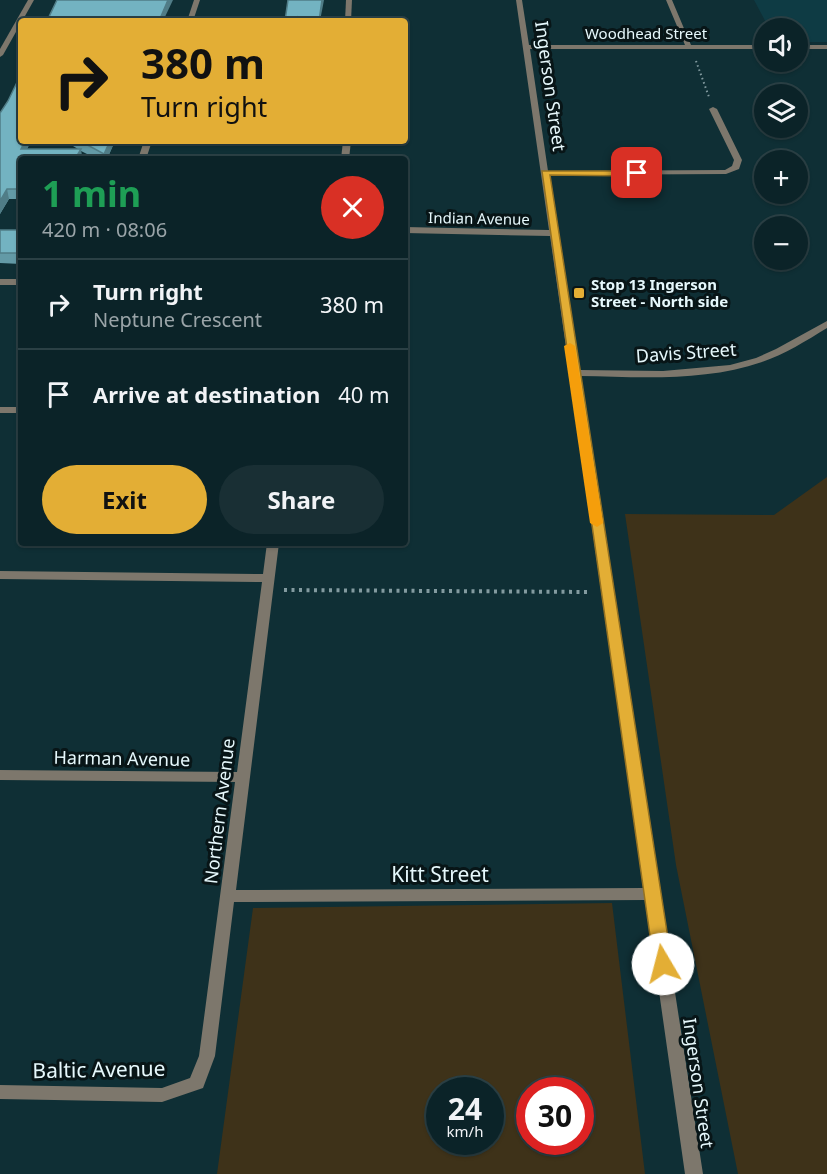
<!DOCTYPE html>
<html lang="en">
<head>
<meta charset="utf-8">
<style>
  body { margin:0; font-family:"Noto Sans",sans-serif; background:#192f34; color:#f1f3f6; height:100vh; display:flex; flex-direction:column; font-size:22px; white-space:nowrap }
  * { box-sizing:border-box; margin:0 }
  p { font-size:20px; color:#9aa4a8 }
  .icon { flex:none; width:33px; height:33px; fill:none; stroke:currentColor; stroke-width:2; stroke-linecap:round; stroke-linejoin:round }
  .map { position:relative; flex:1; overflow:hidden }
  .drawer { position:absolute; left:18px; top:156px; width:390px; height:390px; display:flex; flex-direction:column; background:#0b2328; border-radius:6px; box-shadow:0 2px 4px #0004,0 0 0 2px #2b4045 }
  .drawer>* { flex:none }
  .banner { position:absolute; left:18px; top:18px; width:390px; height:126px; border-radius:6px; box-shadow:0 2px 4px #0004,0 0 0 2px #2b4045; background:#e3ae35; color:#111; overflow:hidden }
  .fabs { position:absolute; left:754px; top:18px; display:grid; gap:12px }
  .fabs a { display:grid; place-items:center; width:54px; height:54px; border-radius:50%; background:#0b2328; box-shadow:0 2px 4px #0004,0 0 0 2px #2b4045; font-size:30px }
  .speed { position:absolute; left:426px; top:1077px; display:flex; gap:12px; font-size:30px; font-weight:700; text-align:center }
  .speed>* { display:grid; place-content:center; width:78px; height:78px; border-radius:50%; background:#0b2328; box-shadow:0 2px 4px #0004,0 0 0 2px #2b4045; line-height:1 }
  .speed small { font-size:15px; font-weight:400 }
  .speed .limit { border:9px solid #d22; background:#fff; color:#111 }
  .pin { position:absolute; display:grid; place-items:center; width:51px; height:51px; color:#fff; margin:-26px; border-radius:12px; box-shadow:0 3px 9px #0006 }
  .me { position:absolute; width:66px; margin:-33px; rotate:352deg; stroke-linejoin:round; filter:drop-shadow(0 0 4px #0008) }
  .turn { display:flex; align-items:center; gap:21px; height:126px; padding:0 24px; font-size:27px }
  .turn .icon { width:78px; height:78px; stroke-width:2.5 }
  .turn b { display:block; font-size:42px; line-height:51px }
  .round { display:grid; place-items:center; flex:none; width:63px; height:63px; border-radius:32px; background:#192f34 }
  .overview { display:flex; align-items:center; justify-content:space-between; height:102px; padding:0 24px }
  h1 { font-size:36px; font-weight:700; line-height:45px; color:#1e9e55 }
  .button { display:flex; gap:12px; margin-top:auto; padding:12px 24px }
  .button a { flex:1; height:69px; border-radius:36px; background:#e3ae35; color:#111; font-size:24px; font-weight:700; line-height:69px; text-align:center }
  .button a+a { background:#192f34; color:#f1f3f6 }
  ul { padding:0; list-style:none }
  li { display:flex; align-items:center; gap:18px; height:90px; padding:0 24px; border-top:2px solid #2b4045 }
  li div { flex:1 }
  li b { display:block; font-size:22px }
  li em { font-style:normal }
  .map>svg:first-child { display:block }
  .built { fill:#0e3b44 }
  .green { fill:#3e3219; fill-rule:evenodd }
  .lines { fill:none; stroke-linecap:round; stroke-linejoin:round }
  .path-far1 { stroke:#839ba0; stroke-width:2; stroke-dasharray:1.5 3; stroke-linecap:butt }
  .path { stroke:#839ba0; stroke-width:4; stroke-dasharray:3 4.5; stroke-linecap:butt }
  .street { fill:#7d776c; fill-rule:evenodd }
  .wall { fill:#639aa6 }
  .shaded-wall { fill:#507d87 }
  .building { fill:#73b3c1; stroke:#507d87; stroke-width:1.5 }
  .route { fill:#e3ae35; stroke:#947122; stroke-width:1.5 }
  .slow { fill:#f59e0b }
  .poi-dot { fill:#e3ae35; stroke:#081517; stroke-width:2 }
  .labels { text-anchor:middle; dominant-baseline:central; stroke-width:6; stroke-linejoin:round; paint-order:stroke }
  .far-street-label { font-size:15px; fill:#e6f8fc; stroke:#081517 }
  .far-poi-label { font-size:15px; font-weight:bold; fill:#e6f8fc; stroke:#081517; text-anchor:start }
  .street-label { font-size:18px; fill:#e6f8fc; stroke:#081517 }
  .near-street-label { font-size:21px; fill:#e6f8fc; stroke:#081517 }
</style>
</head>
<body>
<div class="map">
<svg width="827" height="1174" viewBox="0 0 827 1174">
  <rect width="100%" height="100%" fill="#0f2f35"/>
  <path class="built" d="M754,0H827V42H798V28H769Z"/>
  <g class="green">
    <path d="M827,477V1174H738L676,865L625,514L774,515Z"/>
    <path d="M612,903L645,1174H217L253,908ZM440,1090H490V1142H440ZM530,1090H580V1142H530Z"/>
  </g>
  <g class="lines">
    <path class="path-far1" d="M696,61L709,97"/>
    <path class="path" d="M284,590L589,592"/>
    <g class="street">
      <path d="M28,0H34L3,55L0,57V49Z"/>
      <path d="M194,0H200L193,21H187Z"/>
      <path d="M346,0H352L351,21H345Z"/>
      <path d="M516,0H522L529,45H685L666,0H672L691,45H765V49H530L548,171L725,170L732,166L734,160L709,109L713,107L717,109L742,160L739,169L726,174L549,175L579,370L663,371L730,365L756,358L776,349L827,321V328C806,341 785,354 762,362C704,382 640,377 580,376L703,1174H685L646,900L234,902L215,1056L203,1088L162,1102L0,1099V1085L162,1088L190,1078L199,1056L235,782L0,780V770L237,772L262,582L0,579V571L263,574L267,543H279L236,890L644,888L550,236L405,233V227L549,230Z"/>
      <rect x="798" y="45" width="29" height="4"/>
      <path d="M144,141H152L146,159H138Z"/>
      <path d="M343,141H351L349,159H341Z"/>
      <rect x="0" y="279" width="21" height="6"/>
      <rect x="0" y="407" width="21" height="6"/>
    </g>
  </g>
  <g class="wall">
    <path d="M0,113L21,141H31L27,149H78L73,146L72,141H115L107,159H97L81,151L82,159H21V199H9L0,214Z"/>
    <path d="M0,230H21V264L0,263Z"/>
  </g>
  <g class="shaded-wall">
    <path d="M168,0H173L163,21H159Z"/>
    <path d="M322,0H324L320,21H319Z"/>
    <path d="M25,141H31L22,159L21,149Z"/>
    <path d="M110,141H115L107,159H105L104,154Z"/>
    <path d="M81,149L82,159H75Z"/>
    <path d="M7,189L9,199L0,214V201Z"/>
    <path d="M21,250V264L19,253Z"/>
  </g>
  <g class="building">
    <path d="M57,0H168L159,21H47Z"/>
    <path d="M288,0H322L319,21H297V18L295,21H285Z"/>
    <path d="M21,74V141H25L21,149H81L75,159H21V189H7L0,201V113L8,101Z"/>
    <path d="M80,141H110L104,154Z"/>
    <path d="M0,230H21V250L19,253H0Z"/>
  </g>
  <path class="route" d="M542,171H637L642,173L637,176L550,175L672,964L669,969L663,971L657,969L654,964Z"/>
  <path class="slow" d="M570,343L575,346L603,523L597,527L590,523L564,346Z"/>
  <rect class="poi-dot" x="573" y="287" width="12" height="12" rx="3"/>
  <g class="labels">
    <g class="far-street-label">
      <text x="646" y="33">Woodhead Street</text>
      <text transform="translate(479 218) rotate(1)">Indian Avenue</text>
    </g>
    <g class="far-poi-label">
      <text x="591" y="284">Stop 13 Ingerson<tspan x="591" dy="17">Street - North side</tspan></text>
    </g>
    <g class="street-label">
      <text transform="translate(551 86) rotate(82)">Ingerson Street</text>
      <text transform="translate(686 352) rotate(-4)">Davis Street</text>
      <text transform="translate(122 758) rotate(1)">Harman Avenue</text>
      <text transform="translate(219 811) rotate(-83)">Northern Avenue</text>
      <text transform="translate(699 1083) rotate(82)">Ingerson Street</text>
    </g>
    <g class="near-street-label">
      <text x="440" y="874">Kitt Street</text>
      <text transform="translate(99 1069) rotate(-1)">Baltic Avenue</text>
    </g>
  </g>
</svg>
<div class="fabs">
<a><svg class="icon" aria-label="sound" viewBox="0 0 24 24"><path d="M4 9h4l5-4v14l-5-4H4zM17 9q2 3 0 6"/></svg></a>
<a><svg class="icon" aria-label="layers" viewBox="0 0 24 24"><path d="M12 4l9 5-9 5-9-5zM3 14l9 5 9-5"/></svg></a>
<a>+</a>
<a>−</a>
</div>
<div class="speed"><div>24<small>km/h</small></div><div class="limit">30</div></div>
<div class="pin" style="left:637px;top:173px;background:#d93025"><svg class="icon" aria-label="arrive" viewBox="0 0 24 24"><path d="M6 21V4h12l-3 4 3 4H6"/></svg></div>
<svg class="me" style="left:663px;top:964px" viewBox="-20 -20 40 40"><circle r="19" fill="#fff"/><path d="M0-13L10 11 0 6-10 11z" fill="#e3ae35"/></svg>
<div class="banner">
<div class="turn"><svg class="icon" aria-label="right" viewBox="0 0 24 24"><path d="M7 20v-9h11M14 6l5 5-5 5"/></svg><div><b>380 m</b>Turn right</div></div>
</div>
<section class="drawer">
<div class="overview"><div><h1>1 min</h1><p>420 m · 08:06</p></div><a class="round" style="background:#d93025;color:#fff"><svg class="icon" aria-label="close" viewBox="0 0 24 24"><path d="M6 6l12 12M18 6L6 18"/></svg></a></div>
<ul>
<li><svg class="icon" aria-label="right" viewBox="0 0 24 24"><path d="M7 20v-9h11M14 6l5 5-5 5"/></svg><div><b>Turn right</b><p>Neptune Crescent</p></div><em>380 m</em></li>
<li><svg class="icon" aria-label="arrive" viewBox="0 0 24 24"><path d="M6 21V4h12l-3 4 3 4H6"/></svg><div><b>Arrive at destination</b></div><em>40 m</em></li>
</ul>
<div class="button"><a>Exit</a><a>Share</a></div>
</section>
</div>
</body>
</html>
